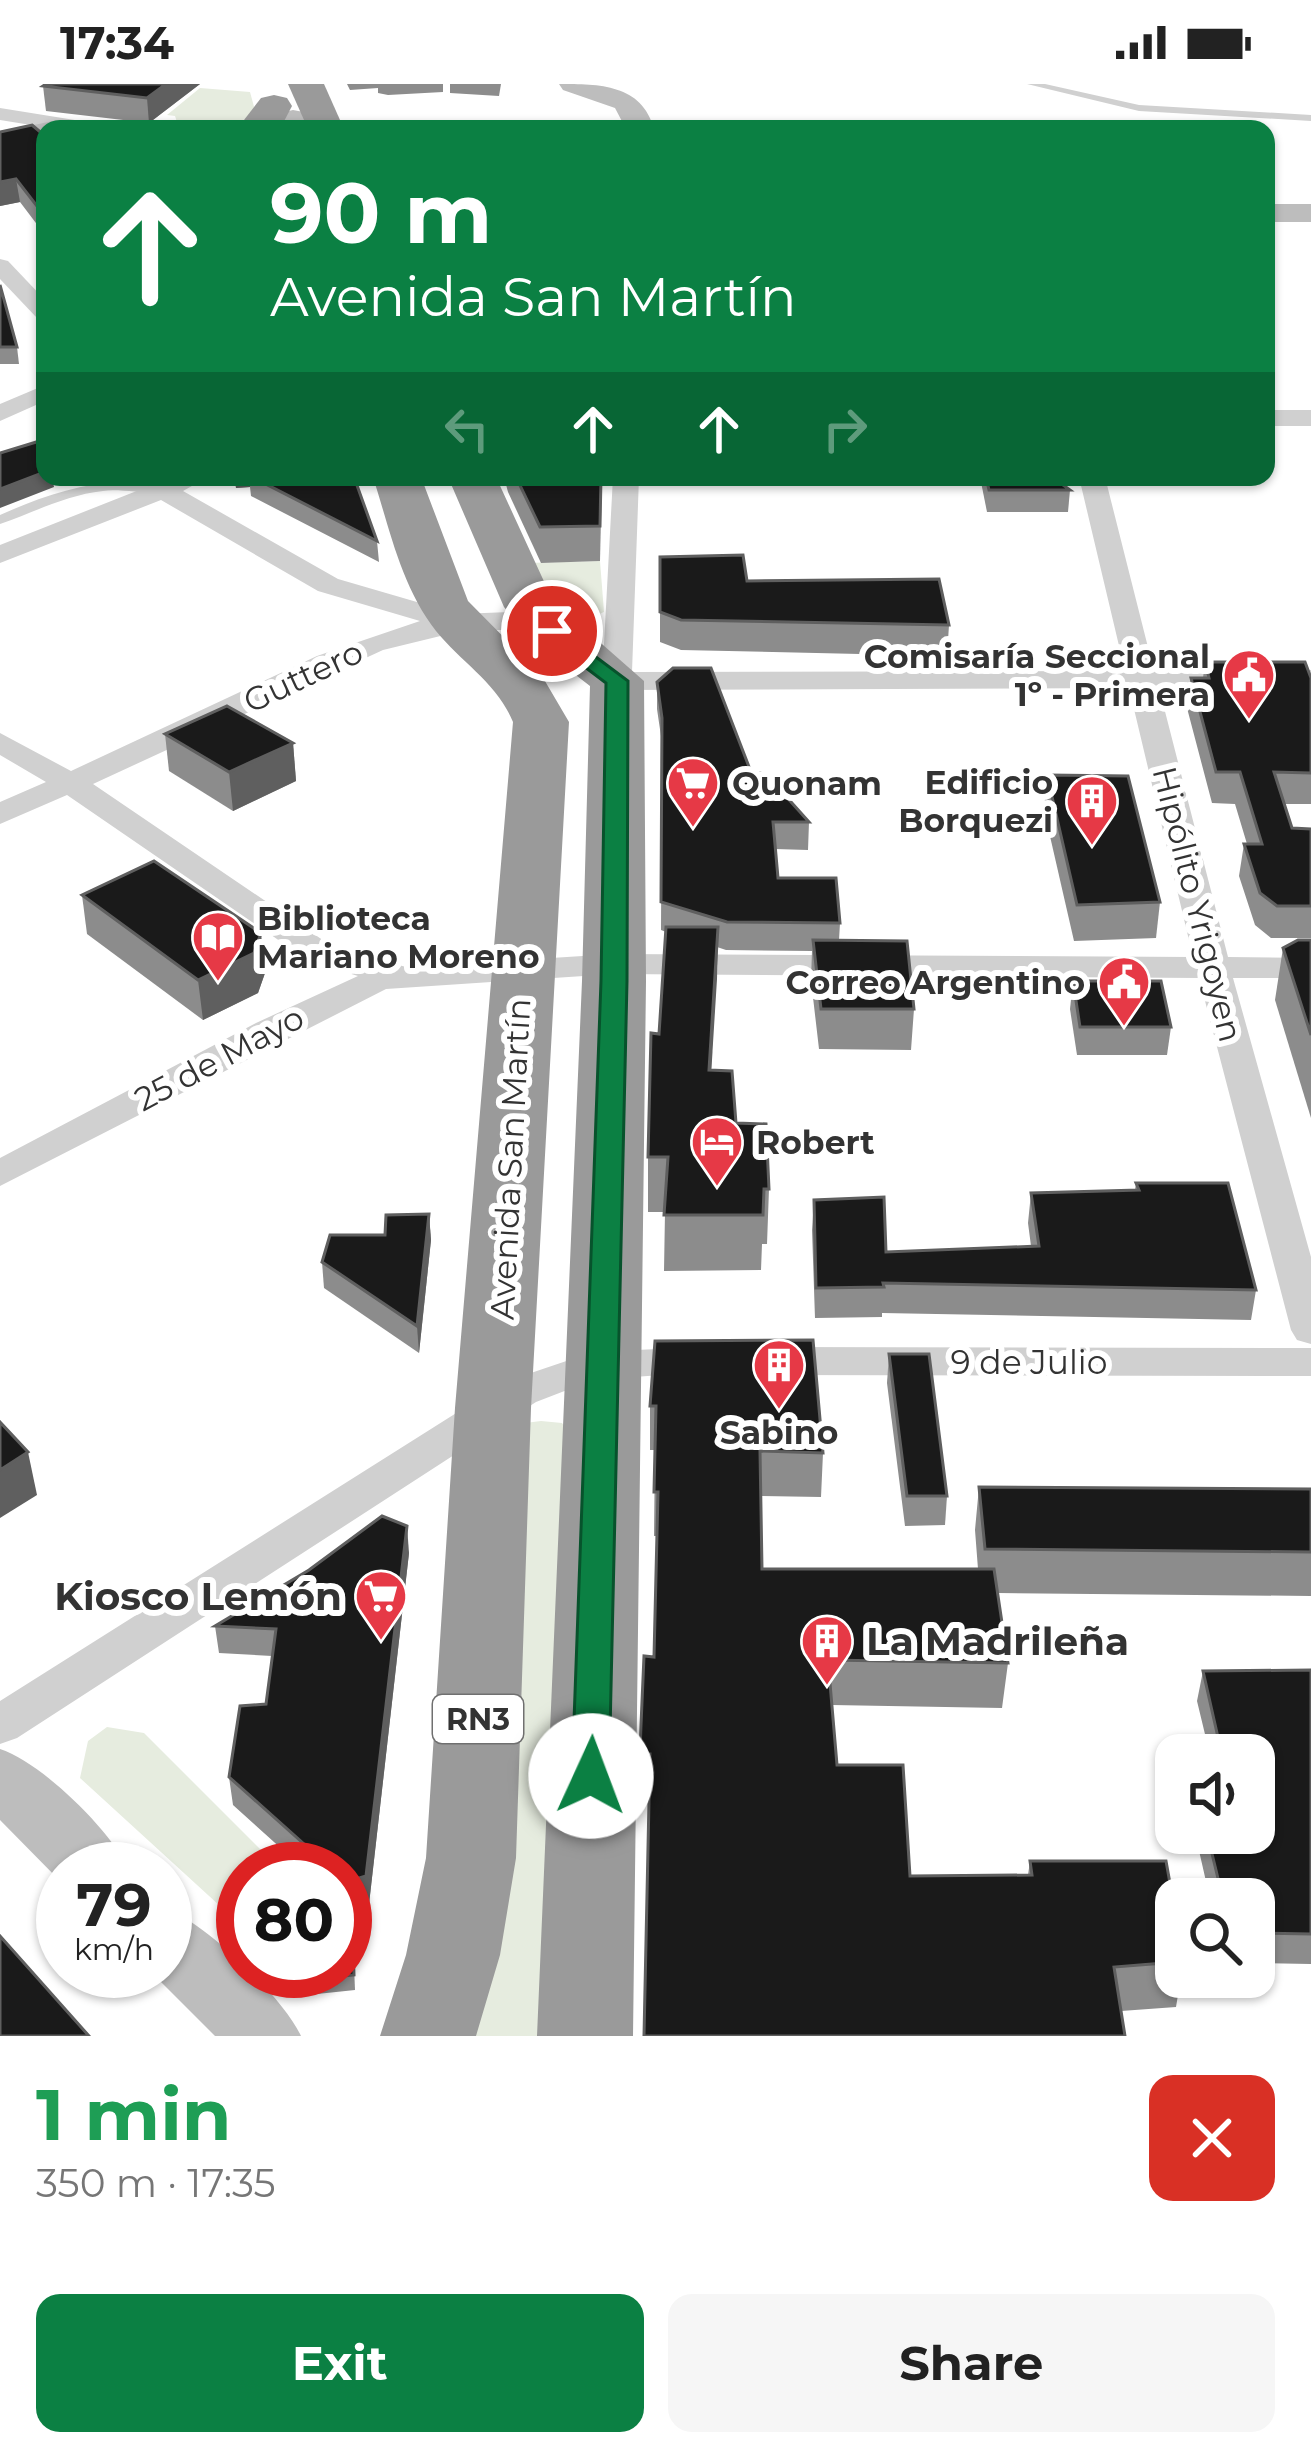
<!DOCTYPE html>
<html lang="en">
<head>
<meta charset="utf-8">
<style>
  body { margin:0; font-family:Montserrat,sans-serif; background:#f6f6f6; color:#222; height:100vh; display:flex; flex-direction:column; font-size:45px; white-space:nowrap }
  * { box-sizing:border-box; margin:0 }
  p { font-size:39px; color:#767676 }
  .icon { flex:none; width:66px; height:66px; fill:none; stroke:currentColor; stroke-width:2; stroke-linecap:round; stroke-linejoin:round }
  .map { position:relative; height:1952px; overflow:hidden }
  .details { display:flex; flex-direction:column; background:#fff; flex:1 }
  .details>* { flex:none }
  .hud { position:absolute; left:36px; top:36px; width:1239px; height:366px; border-radius:24px; box-shadow:0 3px 9px #0004; background:#0b8043; color:#fff; overflow:hidden }
  .controls { position:absolute; left:1155px; top:1650px; display:grid; gap:24px }
  .controls a { display:grid; place-items:center; width:120px; height:120px; border-radius:24px; background:#fff; box-shadow:0 3px 9px #0004; font-size:60px }
  .speed { position:absolute; left:36px; top:1758px; display:flex; gap:24px; font-size:60px; font-weight:700; text-align:center }
  .speed>* { display:grid; place-content:center; width:156px; height:156px; border-radius:50%; background:#fff; box-shadow:0 3px 9px #0004; line-height:1 }
  .speed small { font-size:30px; font-weight:400 }
  .speed .limit { border:18px solid #d22; background:#fff; color:#111 }
  .pin { position:absolute; display:grid; place-items:center; width:102px; height:102px; color:#fff; margin:-51px; border:6px solid #fff; border-radius:50%; box-shadow:0 3px 12px #0007 }
  .me { position:absolute; width:132px; margin:-66px; rotate:2deg; stroke-linejoin:round; filter:drop-shadow(0 0 9px #0008) }
  .turn { display:flex; align-items:center; gap:42px; height:252px; padding:0 36px; font-size:54px }
  .turn .icon { width:156px; height:156px; stroke-width:2.5 }
  .turn b { display:block; font-size:84px; line-height:102px }
  .lanes { display:flex; align-items:center; height:114px; padding:0 36px; background:#0003; justify-content:center; gap:60px; direction:ltr }
  .lanes .off { opacity:.35 }
  .round { display:grid; place-items:center; flex:none; width:126px; height:126px; border-radius:24px; background:#f6f6f6 }
  .summary { display:flex; align-items:center; justify-content:space-between; height:204px; padding:0 36px }
  h1 { font-size:72px; font-weight:700; line-height:90px; color:#1e9e55 }
  .button { display:flex; gap:24px; margin-top:auto; padding:24px 36px }
  .button a { flex:1; height:138px; border-radius:24px; background:#0b8043; color:#fff; font-size:48px; font-weight:700; line-height:138px; text-align:center }
  .button a+a { background:#f6f6f6; color:#222 }
  .status { display:flex; justify-content:space-between; align-items:center; height:84px; padding:0 60px; background:#fff; direction:ltr }
  .status svg { height:33px; fill:currentColor }
  .map>svg:first-child { display:block }
  .green { fill:#e6ecdf }
  .lines { fill:none; stroke-linecap:round; stroke-linejoin:round }
  .lane { fill:#d0d0d0; fill-rule:evenodd }
  .street { fill:#d0d0d0; fill-rule:evenodd }
  .secondary { fill:#bdbdbd; fill-rule:evenodd }
  .highway { fill:#9a9a9a; fill-rule:evenodd }
  .wall { fill:#8c8c8c }
  .shaded-wall { fill:#5f5f5f }
  .building { fill:#1a1a1a; stroke:#5f5f5f; stroke-width:3 }
  .route { fill:#0b8043; stroke:#07532c; stroke-width:3 }
  .labels { text-anchor:middle; dominant-baseline:central; stroke-width:12; stroke-linejoin:round; paint-order:stroke }
  .shield { fill:#fff; stroke:#707070; stroke-width:3 }
  .shield-label { font-size:30px; font-weight:bold; fill:#333 }
  .poi-label { font-size:33px; font-weight:bold; fill:#333; stroke:#fff; text-anchor:end }
  .street-label { font-size:33px; fill:#333; stroke:#fff }
  .near-poi-label { font-size:39px; font-weight:bold; fill:#333; stroke:#fff; text-anchor:end }
</style>
</head>
<body>
<div class="status"><b>17:34</b><svg viewBox="0 0 49 12"><path d="M0 12V9h3v3zM5 12V6h3v6zM10 12V3h3v9zM15 12V0h3v12zM26 1h20v11H26zM47 4h2v5h-2z"/></svg></div>
<div class="map">
<svg width="1311" height="1952" viewBox="0 0 1311 1952">
  <rect width="100%" height="100%" fill="#fff"/>
  <g class="green">
    <path d="M200,4L250,8L256,30L233,41H178L175,32L167,31Z"/>
    <path d="M600,477L604,528L585,536L555,533L527,479Z"/>
    <path d="M541,1337L562,1339L569,1348L549,1952H463L525,1339Z"/>
    <path d="M107,1643L144,1649L280,1785H243V1843L80,1694L88,1657Z"/>
  </g>
  <g class="lines">
    <g class="lane">
      <path d="M1027,0H1045L1139,21L1311,31V37L1139,27Z"/>
      <path d="M123,397L144,399L171,407C156,413 123,404 103,407C66,411 35,428 0,440V431C40,413 79,400 123,397Z"/>
    </g>
    <g class="street">
      <path d="M0,24L81,37L91,43L56,45L0,36Z"/>
      <path d="M0,175L8,177L45,216V236L37,234L0,195Z"/>
      <path d="M45,301V317L0,337V320Z"/>
      <rect x="1266" y="326" width="45" height="16"/>
      <path d="M172,393H208L183,407L338,495L458,530L510,528L562,541L566,547L552,556L510,546H465L383,566L93,700L333,863L406,883L614,870L1193,873L1129,604L617,606L602,597L613,393H639L632,588L1125,587L1079,393H1105L1154,587L1311,586V604H1159L1228,873L1311,874V894H1233L1311,1173V1260L1297,1256L1291,1246L1199,894L614,890L386,905L0,1102V1074L256,939L358,892L309,877L67,711L0,740V718L46,698L0,671V649L71,687L317,572L420,537L318,507L161,416L0,479V461Z"/>
      <path d="M701,1263L716,1267L722,1277L716,1287L593,1296L536,1318L17,1654L0,1660V1617L507,1297L593,1268Z"/>
      <path d="M769,1263L1311,1264V1292L769,1291L754,1287L748,1277L754,1267Z"/>
    </g>
    <g class="secondary">
      <path d="M559,0C599,0 642,0 654,45H626L615,24L563,6Z"/>
      <path d="M293,26L335,34L339,40L336,45H233L237,39Z"/>
      <path d="M58,36H103L117,45H45V56L0,66V48Z"/>
      <rect x="1266" y="120" width="45" height="18"/>
      <path d="M0,1665C41,1678 110,1746 129,1785H63V1800L0,1736Z"/>
      <path d="M165,1824C206,1839 283,1913 301,1952H215L150,1887H165Z"/>
    </g>
    <g class="highway">
      <path d="M288,0H324L344,45H308Z"/>
      <path d="M274,11L287,14L292,22L280,45H237L261,14Z"/>
      <path d="M373,393H421L468,517L542,592L569,638L531,1324L516,1774L500,1871L476,1952H380L406,1871L426,1774L455,1324L513,638C497,599 462,579 436,547C401,502 390,446 373,393Z"/>
      <path d="M448,393H496L553,517L644,597L646,897L633,1952H537L582,897L590,602L533,558L504,523Z"/>
    </g>
  </g>
  <g class="wall">
    <path d="M46,0H200L149,39L46,27L43,2Z"/>
    <path d="M347,0H443V8L388,11L378,9V4L350,6Z"/>
    <path d="M450,0H501L499,12L450,9Z"/>
    <path d="M0,48L45,52V151L20,118L0,122Z"/>
    <path d="M0,201L17,263L19,280H0Z"/>
    <path d="M234,393H354L377,457L379,478L251,412L250,403L236,404Z"/>
    <path d="M504,393H602L600,477L541,479L508,408Z"/>
    <path d="M980,393H1052L1070,406L1068,428H987Z"/>
    <path d="M660,473L747,497L949,541L947,572L681,566L660,558Z"/>
    <path d="M1205,578L1311,594V720H1284L1292,744L1311,745V854H1271L1255,841L1239,792L1244,760H1247L1235,720L1212,719L1187,624L1191,594H1203Z"/>
    <path d="M657,598L751,688L809,738L808,766L775,765L778,794L840,839L839,856L914,925L911,966L819,965L811,896L812,867L726,866L717,863L711,986L769,1105L767,1160H762L761,1186L664,1187L665,1128H648V1073L659,950L666,848L661,846L662,659L657,625Z"/>
    <path d="M165,650L293,659L296,697L233,727L169,687Z"/>
    <path d="M1047,691L1160,818L1156,854L1074,857L1044,726Z"/>
    <path d="M82,811L265,889L258,909L203,936L87,850Z"/>
    <path d="M1311,856V1034L1275,916L1283,864Z"/>
    <path d="M1073,897L1171,943L1167,971H1077L1070,925Z"/>
    <path d="M1136,1099L1256,1206L1251,1236L882,1229V1233L815,1234L812,1146L814,1116L886,1168L1031,1162L1028,1139L1031,1109L1135,1106Z"/>
    <path d="M429,1130L431,1156L419,1269L324,1204L322,1178Z"/>
    <path d="M655,1257L823,1369L821,1413L761,1412L762,1485H978L975,1446L979,1403L1311,1405V1512L998,1509L1008,1579L1002,1624L832,1621L837,1681L910,1792L1028,1791L1030,1777L1176,1833V1893H1181L1176,1923L1121,1927L649,1715H640L641,1641L654,1573L657,1452H654L655,1366H650V1322Z"/>
    <path d="M889,1270L947,1412L945,1441L905,1442L887,1299Z"/>
    <path d="M409,1469L369,1820L349,1826L345,1822V1785H304L233,1721L229,1693L266,1620L272,1572L219,1569L215,1542Z"/>
    <path d="M1311,1586V1880L1254,1879V1815H1210L1195,1749H1254V1671H1210L1197,1617L1203,1587Z"/>
    <path d="M352,1834L355,1906L317,1910L315,1887Z"/>
  </g>
  <g class="shaded-wall">
    <path d="M166,0H200L149,39L147,14Z"/>
    <path d="M16,95L20,118L0,122V98Z"/>
    <path d="M45,388V393H52L54,403L0,424V405Z"/>
    <path d="M235,393H249L250,403L236,404Z"/>
    <path d="M293,659L296,697L233,727L229,688Z"/>
    <path d="M718,843L717,895L708,1040L709,986Z"/>
    <path d="M261,849L265,889L258,909L203,936L198,896Z"/>
    <path d="M429,1130L431,1156L419,1269L417,1242Z"/>
    <path d="M28,1368L37,1411L0,1434V1386Z"/>
    <path d="M407,1442L409,1469L369,1820L349,1826L346,1798Z"/>
  </g>
  <g class="building">
    <path d="M46,0H166L147,14L43,2Z"/>
    <path d="M32,41L45,52V139L44,131L16,95L0,98V48Z"/>
    <path d="M0,201L17,263H0Z"/>
    <path d="M43,356L45,363V388L0,405V369Z"/>
    <path d="M252,393H354L377,457Z"/>
    <path d="M516,393H601L600,442L540,443Z"/>
    <path d="M986,393H1052L1070,406H989Z"/>
    <path d="M743,471L747,497L939,495L949,541L681,536L660,528V473Z"/>
    <path d="M1205,578H1305L1311,594V689L1274,688L1292,744L1311,745V822H1277L1260,809L1244,760H1262L1240,688H1216L1191,594H1209Z"/>
    <path d="M673,584H711L751,688L765,689L809,738H773L778,794H836L840,839L727,838L661,818L662,634L657,598Z"/>
    <path d="M227,622L293,659L229,688L165,650Z"/>
    <path d="M1047,691L1128,692L1160,818L1077,821Z"/>
    <path d="M154,777L261,849L254,869L198,896L82,811Z"/>
    <path d="M666,843H718L709,986L732,987L736,1039L766,1040L769,1105H764L763,1131H664L668,1073H648L651,949L659,950Z"/>
    <path d="M813,856L907,857L914,925H821Z"/>
    <path d="M1298,856H1311V951L1283,864Z"/>
    <path d="M1073,897H1161L1171,943H1080Z"/>
    <path d="M1136,1099H1228L1256,1206L883,1199L884,1203L816,1204L814,1116L884,1113L886,1168L1039,1162L1031,1109L1139,1106Z"/>
    <path d="M429,1130L417,1242L322,1178L330,1151H385L386,1131Z"/>
    <path d="M813,1256L823,1369L760,1367L762,1485H994L1008,1579L828,1576L837,1681H903L910,1792L1032,1791L1030,1777H1166L1176,1833V1878L1114,1883L1125,1952H644L650,1670H640L641,1641L644,1572L654,1573L658,1408H654L656,1322H650L655,1257Z"/>
    <path d="M889,1270H929L947,1412H907Z"/>
    <path d="M0,1338L28,1368L0,1386Z"/>
    <path d="M979,1403L1311,1405V1468L985,1465Z"/>
    <path d="M382,1432L407,1442L366,1792L346,1798L345,1785H332L229,1693L240,1622L266,1620L276,1545L215,1542L309,1486Z"/>
    <path d="M1311,1586V1850L1254,1849V1815H1223L1207,1749H1254V1671H1222L1203,1587Z"/>
    <path d="M352,1834L354,1891L315,1895V1887H345V1835Z"/>
    <path d="M0,1852L89,1952H0Z"/>
  </g>
  <path class="route" d="M552,540L628,597L627,897L609,1692L604,1703L591,1707L578,1703L572,1692L601,897L606,599L544,552L541,547Z"/>
  <defs>
    <g id="civic-pin" transform="scale(2.7)"><path d="M0 17L-7.5 6A9.5 9.5 0 1 1 7.5 6Z" fill="#e63946" stroke="#fff"/><path d="M-.6-6.5H3V-4.5H.6V-3L4-1V1h2V6H-6V1h2V-1L-.6-3ZM-1.2 2.5V6h2.4V2.5Z" fill="#fff"/></g>
    <g id="supermarket-pin" transform="scale(2.7)"><path d="M0 17L-7.5 6A9.5 9.5 0 1 1 7.5 6Z" fill="#e63946" stroke="#fff"/><path d="M-6-5.5h2.5l.6 2H6L4.5 2H-2.5L-4.4-4H-6ZM-1.5 3.2a1.3 1.3 0 1 0 .1 0ZM3 3.2a1.3 1.3 0 1 0 .1 0Z" fill="#fff"/></g>
    <g id="building-pin" transform="scale(2.7)"><path d="M0 17L-7.5 6A9.5 9.5 0 1 1 7.5 6Z" fill="#e63946" stroke="#fff"/><path d="M-4-6H4V6H1V3H-1V6H-4ZM-2.5-4.3h1.7v1.8h-1.7ZM.8-4.3h1.7v1.8H.8ZM-2.5-1h1.7V.8h-1.7ZM.8-1h1.7V.8H.8Z" fill="#fff"/></g>
    <g id="library-pin" transform="scale(2.7)"><path d="M0 17L-7.5 6A9.5 9.5 0 1 1 7.5 6Z" fill="#e63946" stroke="#fff"/><path d="M-6-4Q-3-5.5-.7-3.5V5Q-3 3-6 4ZM6-4Q3-5.5 .7-3.5V5Q3 3 6 4Z" fill="#fff"/></g>
    <g id="hotel-pin" transform="scale(2.7)"><path d="M0 17L-7.5 6A9.5 9.5 0 1 1 7.5 6Z" fill="#e63946" stroke="#fff"/><path d="M-6-4.5h1.5V1H6V5H4.5V3h-9V5H-6ZM-4 0a1.8 1.8 0 1 1 3.6 0ZM.5 0V-2.5h3Q6-2.5 6 0Z" fill="#fff"/></g>
  </defs>
  <g fill-rule="evenodd">
    <use href="#civic-pin" x="1249" y="591"/>
    <use href="#supermarket-pin" x="693" y="699"/>
    <use href="#building-pin" x="1092" y="717"/>
    <use href="#library-pin" x="218" y="853"/>
    <use href="#civic-pin" x="1124" y="898"/>
    <use href="#hotel-pin" x="717" y="1058"/>
    <use href="#building-pin" x="779" y="1281"/>
    <use href="#supermarket-pin" x="381" y="1512"/>
    <use href="#building-pin" x="827" y="1557"/>
  </g>
  <g class="labels">
    <rect class="shield" x="433" y="1611" width="90" height="48" rx="9"/>
    <g class="shield-label">
      <text x="478" y="1635">RN3</text>
    </g>
    <g class="poi-label">
      <text x="1210" y="572">Comisaría Seccional<tspan x="1210" dy="38">1º - Primera</tspan></text>
      <text x="1053" y="698">Edificio<tspan x="1053" dy="38">Borquezi</tspan></text>
      <text x="732" y="699" text-anchor="start">Quonam</text>
      <text x="257" y="834" text-anchor="start">Biblioteca<tspan x="257" dy="38">Mariano Moreno</tspan></text>
      <text x="1085" y="898">Correo Argentino</text>
      <text x="756" y="1058" text-anchor="start">Robert</text>
      <text x="779" y="1348" text-anchor="middle">Sabino</text>
    </g>
    <g class="street-label">
      <text transform="translate(303 592) rotate(-25)">Guttero</text>
      <text transform="translate(1198 820) rotate(76)">Hipólito Yrigoyen</text>
      <text transform="translate(219 974) rotate(-28)">25 de Mayo</text>
      <text transform="translate(510 1075) rotate(-87)">Avenida San Martín</text>
      <text x="1029" y="1278">9 de Julio</text>
    </g>
    <g class="near-poi-label">
      <text x="342" y="1512">Kiosco Lemón</text>
      <text x="866" y="1557" text-anchor="start">La Madrileña</text>
    </g>
  </g>
</svg>
<div class="controls">
<a><svg class="icon" aria-label="sound" viewBox="0 0 24 24"><path d="M4 9h4l5-4v14l-5-4H4zM17 9q2 3 0 6"/></svg></a>
<a><svg class="icon" aria-label="search" viewBox="0 0 24 24"><circle cx="10" cy="10" r="6"/><path d="M15 15l6 6"/></svg></a>
</div>
<div class="speed"><div>79<small>km/h</small></div><div class="limit">80</div></div>
<div class="pin" style="left:552px;top:547px;background:#d93025"><svg class="icon" aria-label="arrive" viewBox="0 0 24 24"><path d="M6 21V4h12l-3 4 3 4H6"/></svg></div>
<svg class="me" style="left:591px;top:1692px" viewBox="-20 -20 40 40"><circle r="19" fill="#fff"/><path d="M0-13L10 11 0 6-10 11z" fill="#0b8043"/></svg>
<div class="hud">
<div class="turn"><svg class="icon" aria-label="ahead" viewBox="0 0 24 24"><path d="M12 20V5M6 11l6-6 6 6"/></svg><div><b>90 m</b>Avenida San Martín</div></div>
<div class="lanes"><svg class="icon off" aria-label="left" viewBox="0 0 24 24"><path d="M17 20v-9H6M10 6l-5 5 5 5"/></svg><svg class="icon" aria-label="ahead" viewBox="0 0 24 24"><path d="M12 20V5M6 11l6-6 6 6"/></svg><svg class="icon" aria-label="ahead" viewBox="0 0 24 24"><path d="M12 20V5M6 11l6-6 6 6"/></svg><svg class="icon off" aria-label="right" viewBox="0 0 24 24"><path d="M7 20v-9h11M14 6l5 5-5 5"/></svg></div>
</div>
</div>
<section class="details">
<div class="summary"><div><h1>1 min</h1><p>350 m · 17:35</p></div><a class="round" style="background:#d93025;color:#fff"><svg class="icon" aria-label="close" viewBox="0 0 24 24"><path d="M6 6l12 12M18 6L6 18"/></svg></a></div>
<div class="button"><a>Exit</a><a>Share</a></div>
</section>
</body>
</html>
